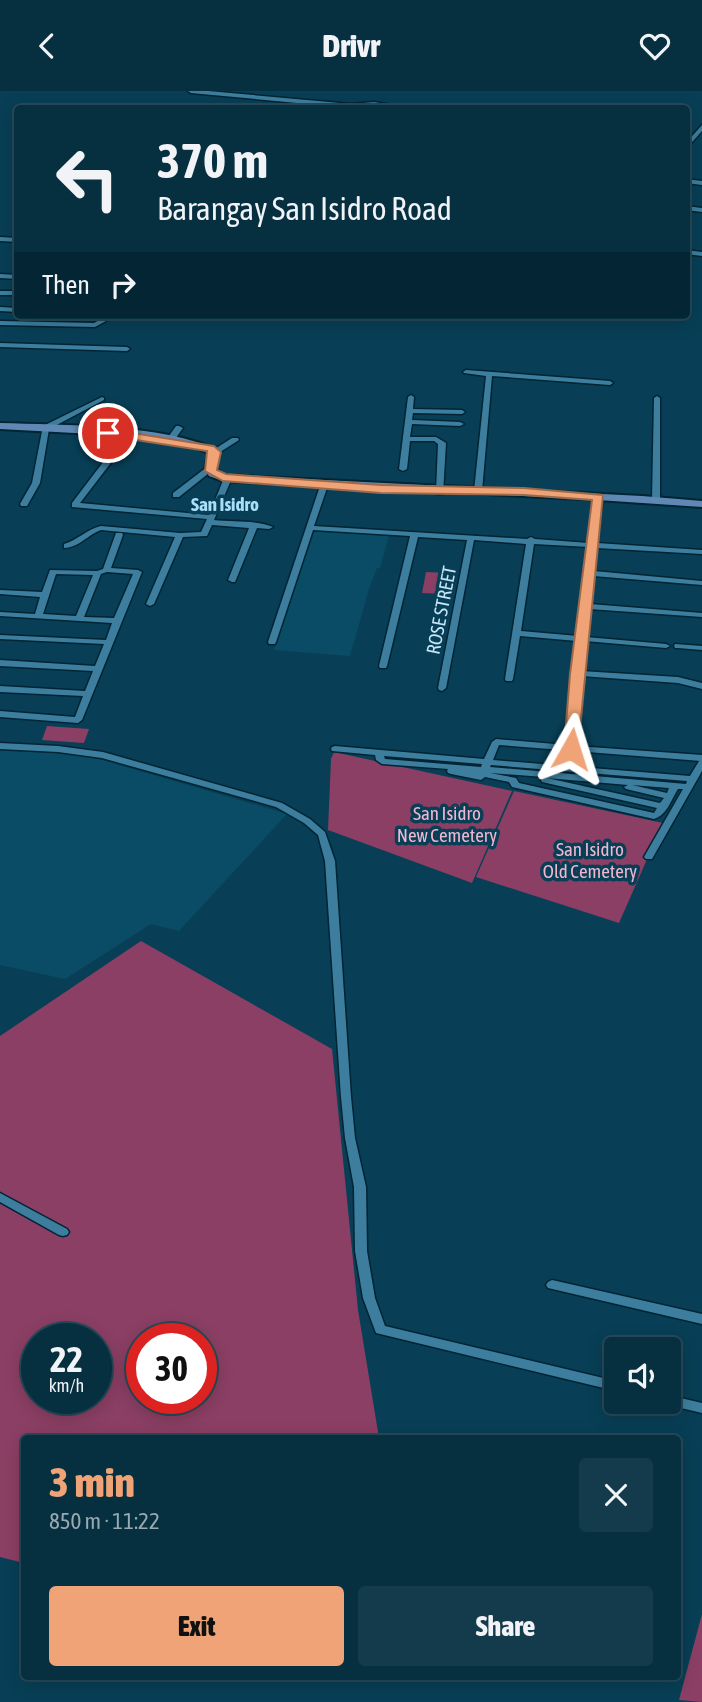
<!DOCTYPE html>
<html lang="en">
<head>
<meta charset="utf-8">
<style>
  body { margin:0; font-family:"Asap Condensed",sans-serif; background:#143b4b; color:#f1f3f6; height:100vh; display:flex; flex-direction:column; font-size:26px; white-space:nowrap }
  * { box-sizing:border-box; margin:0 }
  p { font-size:23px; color:#98a9b1 }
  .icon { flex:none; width:38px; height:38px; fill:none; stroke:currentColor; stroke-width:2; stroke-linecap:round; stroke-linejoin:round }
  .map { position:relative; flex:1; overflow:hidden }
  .drawer { position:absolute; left:21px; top:1344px; width:660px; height:245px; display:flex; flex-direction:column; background:#062f40; border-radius:7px; box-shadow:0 4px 18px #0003,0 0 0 2px #274a59 }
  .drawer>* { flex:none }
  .guide { position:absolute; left:14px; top:14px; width:676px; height:214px; border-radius:7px; box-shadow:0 4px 18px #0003,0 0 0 2px #274a59; background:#062f40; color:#f1f3f6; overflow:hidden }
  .buttons { position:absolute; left:604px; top:1246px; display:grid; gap:14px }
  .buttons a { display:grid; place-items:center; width:77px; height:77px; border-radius:7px; background:#062f40; box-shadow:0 4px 18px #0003,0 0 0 2px #274a59; font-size:35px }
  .speed { position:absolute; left:21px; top:1232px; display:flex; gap:14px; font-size:35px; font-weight:700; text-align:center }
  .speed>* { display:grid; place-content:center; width:91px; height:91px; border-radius:50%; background:#062f40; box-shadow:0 4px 18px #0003,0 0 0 2px #274a59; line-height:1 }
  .speed small { font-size:18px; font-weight:400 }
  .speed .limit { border:10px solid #d22; background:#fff; color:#111 }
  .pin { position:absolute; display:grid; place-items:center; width:60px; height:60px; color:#fff; margin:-30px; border:4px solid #fff; border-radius:50%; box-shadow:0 2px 7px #0007 }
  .me { position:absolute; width:77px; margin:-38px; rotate:6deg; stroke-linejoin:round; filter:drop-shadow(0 0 5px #0008) }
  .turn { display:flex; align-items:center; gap:24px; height:147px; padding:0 28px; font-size:32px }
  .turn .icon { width:91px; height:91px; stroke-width:2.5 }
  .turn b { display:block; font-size:49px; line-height:60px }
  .then { display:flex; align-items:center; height:66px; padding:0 28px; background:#0003; gap:14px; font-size:26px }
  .round { display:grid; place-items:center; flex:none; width:74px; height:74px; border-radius:7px; background:#143b4b }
  .overview { display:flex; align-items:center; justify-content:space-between; height:119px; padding:0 28px }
  h1 { font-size:42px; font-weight:800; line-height:52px; color:#efa376 }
  .action { display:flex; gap:14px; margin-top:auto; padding:14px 28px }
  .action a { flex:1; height:80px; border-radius:7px; background:#efa376; color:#111; font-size:28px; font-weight:800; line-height:80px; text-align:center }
  .action a+a { background:#143b4b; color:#f1f3f6 }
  header { display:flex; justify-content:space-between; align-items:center; height:91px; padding:0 28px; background:#062f40; font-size:32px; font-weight:800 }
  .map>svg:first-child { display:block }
  .built { fill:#0a4c65 }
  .green { fill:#8b3f64; fill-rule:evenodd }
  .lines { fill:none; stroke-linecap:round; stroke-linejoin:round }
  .street-casing { stroke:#012534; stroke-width:3 }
  .secondary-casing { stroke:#012534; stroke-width:4 }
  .street { fill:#3d7e9e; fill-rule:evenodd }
  .secondary { fill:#5f89b4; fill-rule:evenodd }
  .route { fill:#efa376; stroke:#9b6a4d; stroke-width:2 }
  .labels { text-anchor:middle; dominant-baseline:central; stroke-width:7; stroke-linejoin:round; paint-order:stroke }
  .far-quarter-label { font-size:19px; font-weight:bold; fill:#aadef9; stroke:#083f56 }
  .street-label { font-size:19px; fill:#c6e6f8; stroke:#083f56 }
  .park-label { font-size:19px; fill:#f0b7cf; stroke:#083f56 }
</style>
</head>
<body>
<header><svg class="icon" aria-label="back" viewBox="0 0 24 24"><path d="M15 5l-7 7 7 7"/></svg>Drivr<svg class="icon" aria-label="heart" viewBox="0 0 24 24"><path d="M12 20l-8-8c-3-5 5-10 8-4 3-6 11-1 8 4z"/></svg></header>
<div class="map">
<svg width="702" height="1611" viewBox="0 0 702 1611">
  <rect width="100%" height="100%" fill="#083f56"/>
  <g class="built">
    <path d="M315,438L389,444L380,477H377L369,498L350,565L274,559Z"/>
    <path d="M0,658L85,664L287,723L179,840L151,833L65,888L0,874Z"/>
  </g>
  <g class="green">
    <path d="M426,481L448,482L444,503L422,502Z"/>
    <path d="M47,635L89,638L84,652L42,649Z"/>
    <path d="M334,661L512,700L472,792L328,739L331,668Z"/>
    <path d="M514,700L663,732L619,832L476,786Z"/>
    <path d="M141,850L332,958L358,1219L379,1347L24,1348V1472L0,1466V945ZM37,1248H96V1307H37ZM142,1248H201V1307H142Z"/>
    <path d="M702,1523V1611L679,1609Z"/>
  </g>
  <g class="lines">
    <g class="street-casing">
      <g id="street">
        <path d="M188,0H208L351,13L374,11L416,18H397L374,15L351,17L191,2Z"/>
        <path d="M702,34V40L686,58V52Z"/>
        <path d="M686,88L702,90V94L686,92Z"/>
        <path d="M686,115L702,117V121L686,119Z"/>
        <path d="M0,146L18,147V151L0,150Z"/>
        <path d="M686,159L702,161V165L686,163Z"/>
        <path d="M0,183L18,184V188L0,187Z"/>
        <rect x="0" y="200" width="18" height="4"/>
        <path d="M0,216L18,217V221L0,220Z"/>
        <path d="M103,224H109L106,230L95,236L0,234V230L94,232L101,228Z"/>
        <path d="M0,252L127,256L130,258L127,260L0,256Z"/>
        <path d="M466,279L610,290L613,292L610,294L492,285L482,400L478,402L474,400L486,285L464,282L463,281Z"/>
        <path d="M411,304L414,306L413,318L462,319L465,321L462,323L413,322L412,329L460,331L464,333L460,335L412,333L410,346H436L446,352L443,403H437L436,401L438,353L434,350H410L407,378L403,380L399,378L408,306Z"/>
        <path d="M657,305L660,307V409L656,411L652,409L654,307Z"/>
        <path d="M102,306L104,307V309L49,338L40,392L27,415H21L20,413L32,392L43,335Z"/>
        <path d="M176,335H179L183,337L173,351H167L166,349Z"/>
        <path d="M126,341H132L133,343L80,412L209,424L224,387L228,385H231L232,387L214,429C231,431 258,429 273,436L269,438L257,437L235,491H232L228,489L249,437L212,434L207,445L183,446L154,513L150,515L146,513L175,446L101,439C87,444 80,456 64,457V453C78,449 87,438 101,435L180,442L201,441L207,428L72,416V412Z"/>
        <path d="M232,347H238L239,349L217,363H214L210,361Z"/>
        <path d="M207,376H213L214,378L179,406H173V402Z"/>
        <path d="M321,392H327L328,394L314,435L527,448L531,446L535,448L589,452L595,406L599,404L603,406L597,452L702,459V463L597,457L594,480L702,490V494L593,485L590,513L702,522V526L589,518L586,546L666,553L670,555L666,557L585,550L581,580L678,586L702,592V598L678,592L581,585L576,655L702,664V680L652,768H646L644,766L683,698H678C671,709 667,724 654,728L512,696L509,691L485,686L481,689L451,683L448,682L447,680L448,678L382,673L376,669L375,664L332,660L331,658L332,656L335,655L484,668L492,651L496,648L567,654L577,550L520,545L513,588L512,590H506L505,588L526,453L474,449L446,597L442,600L439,599L438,597L467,449L418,446L387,575L386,577H380L379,575L410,445L313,439L276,551L275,553H269L268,551ZM534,453L589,456L578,545L521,540ZM499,654L701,670H699L690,685L493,669ZM384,665L482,673L481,676L385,668ZM491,674L687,690L686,693L490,676ZM490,682L544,686L541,689L542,691L657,717L654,722L519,692L516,687ZM547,687L628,694L624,696L626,698L664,707L660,712ZM632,694L669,697L667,702Z"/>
        <path d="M116,442H122L123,444L111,477L138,479L142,481L82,629L78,632L0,626V620L75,626L83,605L0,601V595L85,600L93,580L0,575V569L95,575L104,553L0,548V544L106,549L112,532L0,525V521L35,523L40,506L0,503V499L42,501L50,479L97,480L103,478ZM107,481L133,483L114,527L84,526L101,483ZM56,483L93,484L76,525L43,523Z"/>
        <path d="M675,553L702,555V559L678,557H675L674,555Z"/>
        <path d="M0,652L58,655L103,661L282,712L310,728L325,741L335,770L351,1006L355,1047L366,1096L367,1160L375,1207L385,1235L616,1290V1300L376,1242L363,1207L355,1160L354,1096L345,1047L341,1006L325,770L318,744L304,732L276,716L102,667L58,661L0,658Z"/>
        <path d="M0,1102L67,1138L69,1141L67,1144L63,1145L59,1144L0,1111Z"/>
        <path d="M552,1189L702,1223V1233L548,1197L546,1194L548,1191Z"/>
        <path d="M668,1304L702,1312V1322L664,1313L663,1311H668Z"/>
      </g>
    </g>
    <g class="secondary-casing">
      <path id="secondary" d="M0,332C62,334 162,333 218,359L219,361L215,378L225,384L642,405L702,410V416L583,408L223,390L209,385L205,378L208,362L196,357L112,344L0,338Z"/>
    </g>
    <use href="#street" class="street"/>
    <use href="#secondary" class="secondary"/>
  </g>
  <path class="route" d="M108,338L214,355L221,361L217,379L226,383L381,394L524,397L603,404L578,658L571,662L564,658L570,583L592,409L524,404L381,402L223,390L205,380L207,360L104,344L103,342Z"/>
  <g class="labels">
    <g class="far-quarter-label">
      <text x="225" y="413">San Isidro</text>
    </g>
    <g class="street-label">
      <text transform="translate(441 519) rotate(-79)">ROSE STREET</text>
    </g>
    <g class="park-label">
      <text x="447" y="722">San Isidro<tspan x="447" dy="22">New Cemetery</tspan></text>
      <text x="590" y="758">San Isidro<tspan x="590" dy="22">Old Cemetery</tspan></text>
    </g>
  </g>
</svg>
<div class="buttons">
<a><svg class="icon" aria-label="sound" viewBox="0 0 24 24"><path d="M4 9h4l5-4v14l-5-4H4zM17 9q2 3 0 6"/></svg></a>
</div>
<div class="speed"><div>22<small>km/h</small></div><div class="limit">30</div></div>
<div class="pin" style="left:108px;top:342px;background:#d93025"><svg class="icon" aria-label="arrive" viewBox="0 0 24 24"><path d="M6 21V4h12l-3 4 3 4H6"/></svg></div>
<svg class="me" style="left:571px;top:658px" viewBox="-20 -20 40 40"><path d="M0-17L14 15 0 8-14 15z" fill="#efa376" stroke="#fff" stroke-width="4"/></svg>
<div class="guide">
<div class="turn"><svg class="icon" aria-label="left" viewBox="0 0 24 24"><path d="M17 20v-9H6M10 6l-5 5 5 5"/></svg><div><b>370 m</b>Barangay San Isidro Road</div></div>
<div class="then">Then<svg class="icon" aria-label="right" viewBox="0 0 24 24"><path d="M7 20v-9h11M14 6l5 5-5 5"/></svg></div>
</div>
<section class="drawer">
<div class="overview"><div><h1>3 min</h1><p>850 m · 11:22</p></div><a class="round"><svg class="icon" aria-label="close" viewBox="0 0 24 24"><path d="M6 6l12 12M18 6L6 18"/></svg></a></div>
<div class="action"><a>Exit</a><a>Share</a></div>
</section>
</div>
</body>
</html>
